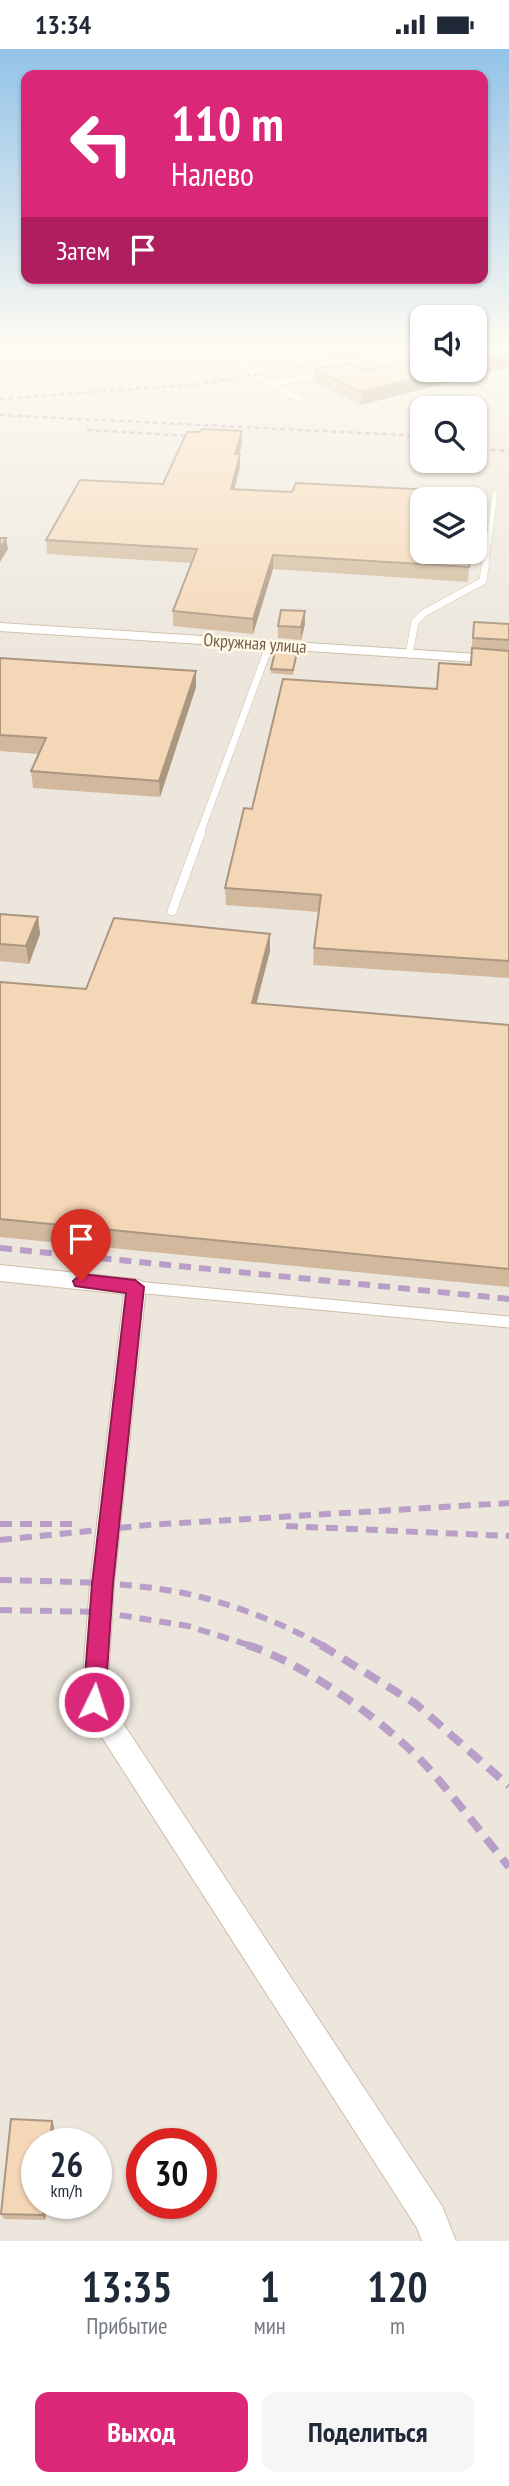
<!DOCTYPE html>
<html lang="ru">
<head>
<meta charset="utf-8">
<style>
  body { margin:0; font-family:"PT Sans Narrow",sans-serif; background:#f6f6f7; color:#1f2937; height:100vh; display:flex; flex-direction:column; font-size:26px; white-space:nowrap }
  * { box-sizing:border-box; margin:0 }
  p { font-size:23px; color:#747a83 }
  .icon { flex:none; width:38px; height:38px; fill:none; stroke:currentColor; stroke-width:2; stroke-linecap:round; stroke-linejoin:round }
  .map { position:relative; height:2192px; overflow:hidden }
  .sheet { display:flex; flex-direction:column; background:#fff; flex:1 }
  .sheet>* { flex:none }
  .hud { position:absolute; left:21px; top:21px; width:467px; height:214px; border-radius:14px; box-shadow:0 2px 5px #0004; background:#db2777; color:#fff; overflow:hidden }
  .controls { position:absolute; left:410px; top:256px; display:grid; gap:14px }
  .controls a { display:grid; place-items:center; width:77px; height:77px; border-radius:14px; background:#fff; box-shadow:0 2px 5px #0004; font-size:35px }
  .speed { position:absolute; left:21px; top:2079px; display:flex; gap:14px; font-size:35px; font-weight:700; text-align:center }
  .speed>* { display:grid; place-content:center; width:91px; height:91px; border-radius:50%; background:#fff; box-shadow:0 2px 5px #0004; line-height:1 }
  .speed small { font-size:18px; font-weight:400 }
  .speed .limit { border:10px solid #d22; background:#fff; color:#111 }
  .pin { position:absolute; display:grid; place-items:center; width:60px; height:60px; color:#fff; margin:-72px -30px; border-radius:50% 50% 50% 0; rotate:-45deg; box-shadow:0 0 7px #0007 }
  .pin .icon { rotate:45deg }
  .me { position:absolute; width:77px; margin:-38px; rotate:4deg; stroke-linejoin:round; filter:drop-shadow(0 0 5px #0008) }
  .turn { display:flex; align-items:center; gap:24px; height:147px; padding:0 35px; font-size:32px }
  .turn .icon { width:91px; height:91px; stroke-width:2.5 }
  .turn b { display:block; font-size:49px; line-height:60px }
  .then { display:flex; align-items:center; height:66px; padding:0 35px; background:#0003; gap:14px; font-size:26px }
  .eta { display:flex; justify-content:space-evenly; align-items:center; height:119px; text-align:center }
  .eta b { font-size:42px; font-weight:700; line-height:49px }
  .button { display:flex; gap:14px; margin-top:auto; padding:14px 35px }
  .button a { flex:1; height:80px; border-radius:14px; background:#db2777; color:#fff; font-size:28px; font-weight:700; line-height:80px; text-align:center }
  .button a+a { background:#f6f6f7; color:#1f2937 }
  .status { display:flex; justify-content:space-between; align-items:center; height:49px; padding:0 35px; background:#fff; direction:ltr }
  .status svg { height:19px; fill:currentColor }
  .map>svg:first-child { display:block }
  .industrial { fill:#ece6dd; fill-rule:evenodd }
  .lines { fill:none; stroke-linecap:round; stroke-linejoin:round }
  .service-far3-casing { stroke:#cfbea7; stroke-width:6 }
  .service-far2-casing { stroke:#cfbea7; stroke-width:8 }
  .service-far1-casing { stroke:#cfbea7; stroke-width:10 }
  .service-casing { stroke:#cfbea7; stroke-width:13 }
  .minor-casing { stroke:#cfbea7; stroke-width:2 }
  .service-far3 { stroke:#fff; stroke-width:5 }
  .service-far2 { stroke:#fff; stroke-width:7 }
  .service-far1 { stroke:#fff; stroke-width:9 }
  .service { stroke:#fff; stroke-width:11 }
  .minor { fill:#fff; fill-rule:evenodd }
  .rail-far2 { stroke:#b99fc7; stroke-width:2.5; stroke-dasharray:5 3.5; stroke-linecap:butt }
  .rail-far1 { stroke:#b99fc7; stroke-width:6; stroke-dasharray:12 8; stroke-linecap:butt }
  .rail { stroke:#b99fc7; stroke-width:8; stroke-dasharray:16 10; stroke-linecap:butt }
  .wall { fill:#d2b99d }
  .shaded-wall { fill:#ab9680 }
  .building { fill:#f4d7b7; stroke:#ab9680; stroke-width:2 }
  .route { fill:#db2777; stroke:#8e194d; stroke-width:2 }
  .labels { text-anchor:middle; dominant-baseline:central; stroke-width:5; stroke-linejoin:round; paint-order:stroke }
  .far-street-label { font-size:18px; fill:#765d47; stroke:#fff9e8 }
</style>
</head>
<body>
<div class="status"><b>13:34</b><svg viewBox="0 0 49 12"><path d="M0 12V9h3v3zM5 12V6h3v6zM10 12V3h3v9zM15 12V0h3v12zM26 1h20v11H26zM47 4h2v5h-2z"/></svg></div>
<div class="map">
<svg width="509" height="2192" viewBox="0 0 509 2192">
  <rect width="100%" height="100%" fill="#fdf6e1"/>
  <path class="industrial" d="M0,300H422V320H474L509,300V2192H0ZM422,359H474V411H422ZM422,450H474V502H422ZM37,2095H96V2154H37ZM142,2095H201V2154H142Z"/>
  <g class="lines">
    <g class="service-far3-casing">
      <g id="service-far3">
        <path d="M162,300L168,305"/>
        <path d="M286,300L241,313L253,325L301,351"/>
        <path d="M271,335L325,324"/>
        <path d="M486,512L495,445"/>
      </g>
    </g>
    <g class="service-far2-casing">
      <g id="service-far2">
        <path d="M409,605L415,573L424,564L483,532L486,510"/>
        <path d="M200,784L270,595"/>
      </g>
    </g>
    <g class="service-far1-casing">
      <path id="service-far1" d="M172,862L201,783"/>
    </g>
    <g class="service-casing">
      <path id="service" d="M136,1238L509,1273"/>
    </g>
    <g class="minor-casing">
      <g id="minor">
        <path d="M0,574L509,607V615L0,582Z"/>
        <path d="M0,1216L135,1230L142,1232L146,1238L114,1535L107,1650L442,2157L456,2192H422L417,2179L85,1662L81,1653L90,1535L124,1245L0,1232Z"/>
      </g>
    </g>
    <use href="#service-far3" class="service-far3"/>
    <use href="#service-far2" class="service-far2"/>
    <use href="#service-far1" class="service-far1"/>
    <use href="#service" class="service"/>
    <use href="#minor" class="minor"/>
    <g class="rail-far2">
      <path d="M0,350L201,335L290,320L373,300"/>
      <path d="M0,366L422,387"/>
      <path d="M87,381L206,388"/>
      <path d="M474,399L509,402"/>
    </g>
    <g class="rail-far1">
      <path d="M0,1199L509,1250"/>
      <path d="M0,1475H73"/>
      <path d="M286,1477L509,1487"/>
      <path d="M0,1491L148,1476L509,1454"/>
      <path d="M0,1531C62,1533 127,1532 188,1545C234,1555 283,1575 324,1597"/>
      <path d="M0,1561L100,1563L188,1577L252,1597"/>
    </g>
    <g class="rail">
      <path d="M247,1596C305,1614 390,1676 431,1722C458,1753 483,1786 509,1818"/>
      <path d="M321,1596L416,1655L509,1737"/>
    </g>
  </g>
  <g class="wall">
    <path d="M509,300V318L361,356L313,333L314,320L367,321Z"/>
    <path d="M242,382V395L239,405L240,418L234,440L469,518L468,533L273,520L253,585L173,577V562L191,514L47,505L46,491L163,435Z"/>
    <path d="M305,562V575L301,591L278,589V577Z"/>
    <path d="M474,573L509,575V929L313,916L314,899L319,863L226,856L225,839L252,760L436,640L470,616Z"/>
    <path d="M298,599L293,626L271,624V620Z"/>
    <path d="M0,609L196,622V638L160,748L33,739L31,722L38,705L0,702Z"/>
    <path d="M0,865L38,868L40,885L29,915L0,912Z"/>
    <path d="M270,902L256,955L509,976V1238L0,1188V933L86,940Z"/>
    <path d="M52,2072L54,2078L45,2171L4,2170L1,2165Z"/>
  </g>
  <g class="shaded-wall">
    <path d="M509,306V318L361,356V343L451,320H474V314Z"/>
    <path d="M242,382V395L235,418V405Z"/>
    <path d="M240,405V418L231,453V440Z"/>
    <path d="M6,489L8,500L0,513V500Z"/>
    <path d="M273,506V520L253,585V570Z"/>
    <path d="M305,562V575L301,591V578Z"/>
    <path d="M196,622V638L160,748L159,732Z"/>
    <path d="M38,868L40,885L29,915L26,897Z"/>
    <path d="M270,885V902L252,972V954Z"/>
    <path d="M52,2072L54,2078L53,2095H50Z"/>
    <path d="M44,2154H47L45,2171L43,2166Z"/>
  </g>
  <g class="building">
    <path d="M474,300H509V306L474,314Z"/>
    <path d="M422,308V320H451L361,343L314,320L351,314L367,321Z"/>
    <path d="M202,380L242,382L235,405H240L231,440L292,443L296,434L473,443L472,450H422V502H470L469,518L273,506L253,570L173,562L197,500L46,491L80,431L163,435L187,383H200Z"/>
    <path d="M0,489H6L0,500Z"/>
    <path d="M281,561L305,562L301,578L278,577Z"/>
    <path d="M474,573L509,575V591L473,589Z"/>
    <path d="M276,598L298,599L293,621L271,620Z"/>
    <path d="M472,599L509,602V912L314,899L321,846L225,839L244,759L252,760L283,630L437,640L439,614L471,616Z"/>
    <path d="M0,609L196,622L159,732L31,722L46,689L0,686Z"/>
    <path d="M0,865L38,868L26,897L0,895Z"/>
    <path d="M114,869L270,885L252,954L509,976V1220L0,1170V933L86,940Z"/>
    <path d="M11,2070L52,2072L50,2095H37V2154H44L43,2166L1,2165Z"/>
  </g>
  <linearGradient id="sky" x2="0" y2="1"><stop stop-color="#93c3e8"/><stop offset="0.49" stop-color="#fefbf2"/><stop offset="1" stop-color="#fefbf2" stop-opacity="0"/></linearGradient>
  <rect width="509" height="607" fill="url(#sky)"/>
  <path class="route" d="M81,1225L135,1231L144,1238L113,1535L105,1653L102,1660L94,1663L86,1660L83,1653L92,1535L126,1244L75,1237L73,1232Z"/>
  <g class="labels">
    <g class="far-street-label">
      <text transform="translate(255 594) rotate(4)">Окружная улица</text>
    </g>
  </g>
</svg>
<div class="controls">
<a><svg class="icon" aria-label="sound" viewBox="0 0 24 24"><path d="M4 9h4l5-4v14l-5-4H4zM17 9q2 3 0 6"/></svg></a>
<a><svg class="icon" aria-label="search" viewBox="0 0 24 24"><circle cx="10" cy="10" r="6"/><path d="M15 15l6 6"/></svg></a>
<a><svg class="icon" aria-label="layers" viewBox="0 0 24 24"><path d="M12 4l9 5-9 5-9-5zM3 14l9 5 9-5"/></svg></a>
</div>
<div class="speed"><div>26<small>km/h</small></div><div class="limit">30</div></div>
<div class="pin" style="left:81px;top:1232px;background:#d93025"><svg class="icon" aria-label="arrive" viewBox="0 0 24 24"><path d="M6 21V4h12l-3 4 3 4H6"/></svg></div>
<svg class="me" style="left:94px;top:1653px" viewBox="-20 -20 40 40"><circle r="17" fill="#db2777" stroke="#fff" stroke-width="3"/><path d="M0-11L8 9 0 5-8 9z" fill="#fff"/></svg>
<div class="hud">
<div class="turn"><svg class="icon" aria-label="left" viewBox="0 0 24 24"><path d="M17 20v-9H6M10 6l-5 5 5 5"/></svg><div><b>110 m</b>Налево</div></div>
<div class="then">Затем<svg class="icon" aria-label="arrive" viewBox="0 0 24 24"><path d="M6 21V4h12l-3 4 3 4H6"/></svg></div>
</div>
</div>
<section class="sheet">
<div class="eta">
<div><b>13:35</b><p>Прибытие</p></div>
<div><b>1</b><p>мин</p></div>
<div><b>120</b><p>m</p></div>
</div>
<div class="button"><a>Выход</a><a>Поделиться</a></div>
</section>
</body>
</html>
